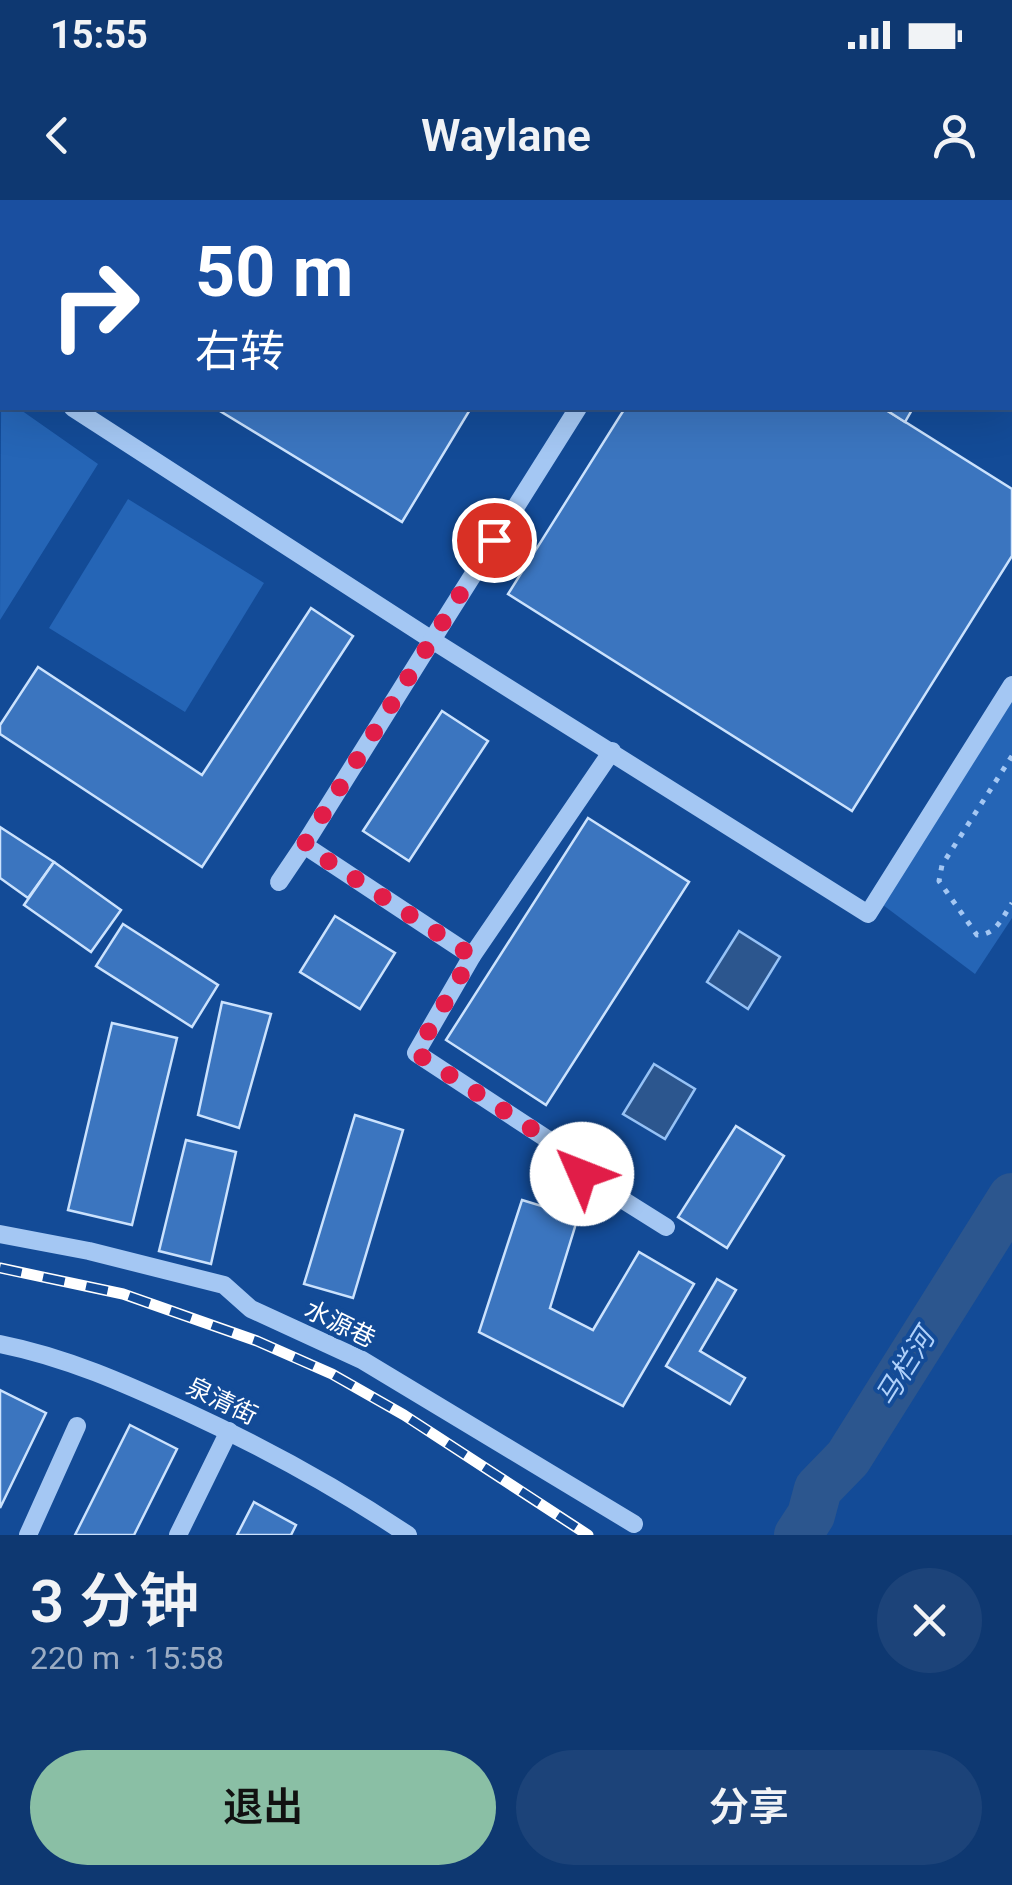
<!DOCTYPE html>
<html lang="zh">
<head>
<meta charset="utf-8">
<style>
  body { margin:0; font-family:Roboto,"Noto Sans SC",sans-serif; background:#1c4379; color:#f1f3f6; height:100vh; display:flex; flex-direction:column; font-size:38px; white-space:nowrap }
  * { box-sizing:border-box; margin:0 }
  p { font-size:32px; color:#9bacc3 }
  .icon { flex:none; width:55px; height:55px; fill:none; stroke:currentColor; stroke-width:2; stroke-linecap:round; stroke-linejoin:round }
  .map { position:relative; height:1335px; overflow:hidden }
  .panel { display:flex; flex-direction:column; background:#0e3871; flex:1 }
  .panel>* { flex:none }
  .guide { position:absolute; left:0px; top:0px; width:1012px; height:210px; box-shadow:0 10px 40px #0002,0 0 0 2px #2e5284; background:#1a4fa0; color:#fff; overflow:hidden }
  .pin { position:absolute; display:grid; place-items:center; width:85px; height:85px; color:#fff; margin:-42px; border:5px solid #fff; border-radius:50%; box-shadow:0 2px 10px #0007 }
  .me { position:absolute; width:110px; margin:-55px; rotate:314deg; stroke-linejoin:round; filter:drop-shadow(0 0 8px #0008) }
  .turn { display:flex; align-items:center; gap:35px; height:210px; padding:0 30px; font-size:45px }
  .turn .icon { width:130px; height:130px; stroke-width:2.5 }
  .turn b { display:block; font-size:70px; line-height:85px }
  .round { display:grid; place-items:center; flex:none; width:105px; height:105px; border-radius:52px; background:#1c4379 }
  .overview { display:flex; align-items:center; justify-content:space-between; height:170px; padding:0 30px }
  h1 { font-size:60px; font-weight:600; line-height:75px }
  .primary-button { display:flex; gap:20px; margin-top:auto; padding:20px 30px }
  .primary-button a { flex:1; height:115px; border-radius:60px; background:#8abfa5; color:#111; font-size:40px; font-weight:600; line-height:115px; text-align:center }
  .primary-button a+a { background:#1c4379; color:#f1f3f6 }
  .status { display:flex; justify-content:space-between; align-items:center; height:70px; padding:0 50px; background:#0e3871; direction:ltr }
  .status svg { height:28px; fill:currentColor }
  header { display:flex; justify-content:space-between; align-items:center; height:130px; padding:0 30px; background:#0e3871; font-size:45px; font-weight:600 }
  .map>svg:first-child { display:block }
  .green { fill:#2565b6 }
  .water { fill:#2c568e; stroke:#96c2f6; stroke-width:2.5 }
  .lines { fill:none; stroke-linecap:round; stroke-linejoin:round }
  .river { stroke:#2c568e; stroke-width:48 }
  .building { fill:#3b75bf; stroke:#cbe2fd; stroke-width:2.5 }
  .path { stroke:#a4c7f3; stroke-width:5; stroke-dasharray:5 8; stroke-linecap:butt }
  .minor { stroke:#a4c7f3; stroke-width:18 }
  .rail-casing { stroke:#fff; stroke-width:11 }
  .rail { stroke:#134b97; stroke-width:8; stroke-dasharray:22; stroke-linecap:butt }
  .route { stroke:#e11d48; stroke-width:18; stroke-dasharray:0 32.4 }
  .labels { text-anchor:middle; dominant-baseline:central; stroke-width:8; stroke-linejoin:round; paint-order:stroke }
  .street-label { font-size:25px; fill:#fff; stroke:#134b97 }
  .water-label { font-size:28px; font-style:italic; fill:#b0d1fa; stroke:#134b97 }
</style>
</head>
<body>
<div class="status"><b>15:55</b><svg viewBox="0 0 49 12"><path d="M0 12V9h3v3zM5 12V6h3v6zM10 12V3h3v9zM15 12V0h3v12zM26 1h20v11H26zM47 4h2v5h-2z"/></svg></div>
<header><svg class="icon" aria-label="back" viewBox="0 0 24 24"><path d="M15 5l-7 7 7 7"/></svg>Waylane<svg class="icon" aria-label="person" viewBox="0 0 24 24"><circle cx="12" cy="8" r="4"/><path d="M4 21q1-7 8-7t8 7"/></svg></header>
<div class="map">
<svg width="1012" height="1335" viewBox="0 0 1012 1335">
  <rect width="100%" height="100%" fill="#134b97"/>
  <g class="green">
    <path d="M2,29V208H18L98,264L0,420Z"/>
    <path d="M128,299L264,383L185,512L49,428Z"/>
    <path d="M1012,501V718L975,774L883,705Z"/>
  </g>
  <g class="water">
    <path d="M739,731L780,757L748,809L707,782Z"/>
    <path d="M654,864L695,889L665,939L623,914Z"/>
  </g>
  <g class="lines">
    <path class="river" d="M798,1335L811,1315L818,1289L848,1258L1012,997"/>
  </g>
  <g class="building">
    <path d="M138,0H569L573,2H137Z"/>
    <path d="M215,208H471L402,322Z"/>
    <path d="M625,208H883L1012,289V356L852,611L508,394Z"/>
    <path d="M883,208H913L905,222Z"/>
    <path d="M311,408L353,436L202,667L0,534V525L38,467L202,575Z"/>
    <path d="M442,511L488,541L409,661L363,631Z"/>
    <path d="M588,618L689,682L546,905L446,840Z"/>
    <path d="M0,627L54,662L28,698L0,678Z"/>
    <path d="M54,662L121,710L91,752L24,705Z"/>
    <path d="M335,716L395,753L360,809L300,772Z"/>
    <path d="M123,724L218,785L192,827L96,766Z"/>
    <path d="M222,802L271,814L239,928L198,915Z"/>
    <path d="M112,823L177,838L132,1025L68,1010Z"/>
    <path d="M355,915L403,930L353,1098L304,1084Z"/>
    <path d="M736,926L784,956L727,1048L678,1017Z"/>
    <path d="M186,940L236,952L211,1064L159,1051Z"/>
    <path d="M522,1000L578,1017L550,1108L593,1130L639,1052L694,1084L623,1206L479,1132Z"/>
    <path d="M717,1079L736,1090L700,1151L745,1178L730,1204L666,1166Z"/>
    <path d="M0,1190L46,1213L0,1308Z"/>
    <path d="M130,1225L177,1249L134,1335H75Z"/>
    <path d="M254,1302L296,1325L291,1335H237Z"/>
  </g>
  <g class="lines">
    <path class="path" d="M1012,556L942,665L939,681L977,735C996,735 1002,718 1012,703"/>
    <g class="minor">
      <path d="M765,0L769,2"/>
      <path d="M56,2V0"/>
      <path d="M708,2L709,0"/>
      <path d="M1010,156L1012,157"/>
      <path d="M73,208L432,440L304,645L472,756L612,551"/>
      <path d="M578,208L432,440L868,714L1012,485"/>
      <path d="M279,682L304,645"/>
      <path d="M472,756L416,853L547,939L553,956L666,1027"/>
      <path d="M0,1034L89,1051L224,1085L251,1109L362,1160L634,1324"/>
      <path d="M0,1144C66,1157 126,1184 187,1212C263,1247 338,1288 408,1335"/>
      <path d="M28,1335L77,1226"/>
      <path d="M178,1335L229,1231"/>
    </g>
    <g class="rail-casing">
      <path id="rail" d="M0,1068L123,1094L257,1141L332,1174L404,1215L588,1335"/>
    </g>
    <use href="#rail" class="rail"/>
  </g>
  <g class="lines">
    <path class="route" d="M494,340L304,645L472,756L416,853L547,939L554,956L582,974"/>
  </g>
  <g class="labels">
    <g class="street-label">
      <text transform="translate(340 1124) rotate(26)">水源巷</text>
      <text transform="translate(222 1201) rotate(26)">泉清街</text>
    </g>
    <g class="water-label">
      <text transform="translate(905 1167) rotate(-58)">马栏河</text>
    </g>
  </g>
</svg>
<div class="pin" style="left:494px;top:340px;background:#d93025"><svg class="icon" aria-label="arrive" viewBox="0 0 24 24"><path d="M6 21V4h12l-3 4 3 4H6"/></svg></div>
<svg class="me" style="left:582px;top:974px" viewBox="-20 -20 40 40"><circle r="19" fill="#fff"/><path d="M0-13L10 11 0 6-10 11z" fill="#e11d48"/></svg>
<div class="guide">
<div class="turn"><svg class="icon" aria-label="right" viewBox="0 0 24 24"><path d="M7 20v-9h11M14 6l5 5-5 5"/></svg><div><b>50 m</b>右转</div></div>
</div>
</div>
<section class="panel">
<div class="overview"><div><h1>3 分钟</h1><p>220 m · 15:58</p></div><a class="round"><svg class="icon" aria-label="close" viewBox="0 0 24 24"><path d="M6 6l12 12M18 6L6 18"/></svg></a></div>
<div class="primary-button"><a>退出</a><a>分享</a></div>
</section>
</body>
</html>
